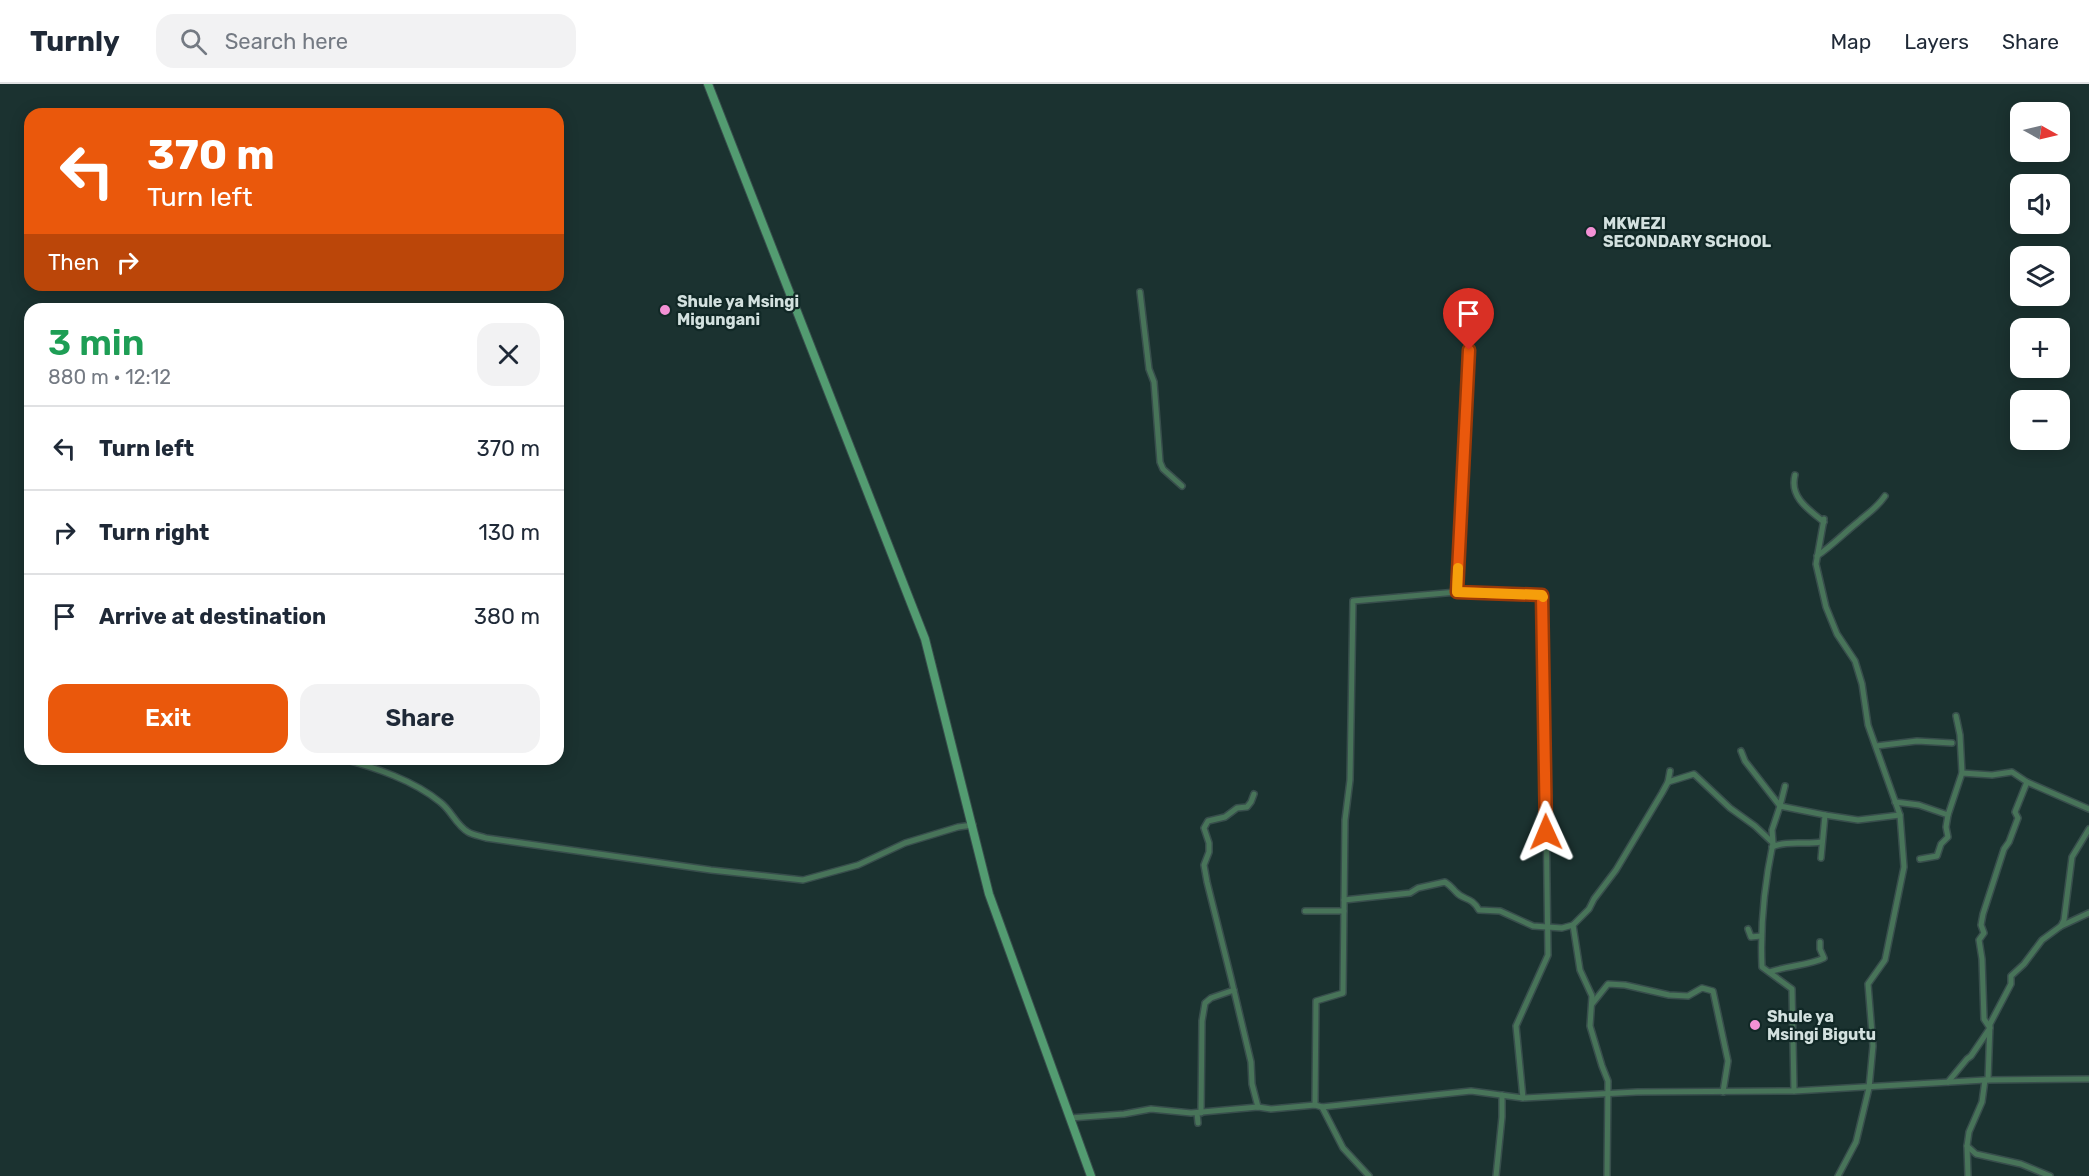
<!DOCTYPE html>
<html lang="en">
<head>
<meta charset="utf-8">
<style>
  body { margin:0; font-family:Rubik,sans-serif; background:#f2f2f3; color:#1f2937; height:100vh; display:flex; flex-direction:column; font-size:22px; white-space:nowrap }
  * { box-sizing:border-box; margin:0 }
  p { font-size:20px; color:#747a83 }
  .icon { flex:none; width:33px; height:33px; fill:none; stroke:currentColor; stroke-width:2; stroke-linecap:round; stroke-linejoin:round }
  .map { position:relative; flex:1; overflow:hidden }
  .sheet { position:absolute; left:24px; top:219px; width:540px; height:462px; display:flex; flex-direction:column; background:#fff; border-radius:18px; box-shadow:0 3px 15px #0003 }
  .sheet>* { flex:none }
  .banner { position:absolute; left:24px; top:24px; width:540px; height:183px; border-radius:18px; box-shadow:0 3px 15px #0003; background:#ea580c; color:#fff; overflow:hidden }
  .needle { width:39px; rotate:98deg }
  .fabs { position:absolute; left:2010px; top:18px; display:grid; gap:12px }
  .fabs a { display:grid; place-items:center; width:60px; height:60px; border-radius:12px; background:#fff; box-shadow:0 3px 15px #0003; font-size:30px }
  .pin { position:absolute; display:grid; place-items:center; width:51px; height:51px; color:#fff; margin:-62px -26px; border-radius:50% 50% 50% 0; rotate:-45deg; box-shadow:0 0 6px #0007 }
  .pin .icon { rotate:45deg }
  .me { position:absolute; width:66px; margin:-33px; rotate:359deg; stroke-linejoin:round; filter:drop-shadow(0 0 4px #0008) }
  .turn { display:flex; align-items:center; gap:21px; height:126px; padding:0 24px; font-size:27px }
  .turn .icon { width:78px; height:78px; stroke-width:2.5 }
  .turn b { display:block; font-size:42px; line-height:51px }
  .then { display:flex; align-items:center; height:57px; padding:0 24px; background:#0003; gap:12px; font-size:22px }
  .round { display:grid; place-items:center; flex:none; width:63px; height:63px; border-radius:18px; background:#f2f2f3 }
  .summary { display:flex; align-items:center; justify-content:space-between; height:102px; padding:0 24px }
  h1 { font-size:36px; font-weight:600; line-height:45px; color:#1e9e55 }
  .cta { display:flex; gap:12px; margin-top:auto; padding:12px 24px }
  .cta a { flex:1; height:69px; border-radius:18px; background:#ea580c; color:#fff; font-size:24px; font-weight:600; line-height:69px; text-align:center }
  .cta a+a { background:#f2f2f3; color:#1f2937 }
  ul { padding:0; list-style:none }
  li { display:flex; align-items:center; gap:18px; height:84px; padding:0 24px; border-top:2px solid #e0e1e3 }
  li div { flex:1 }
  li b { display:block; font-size:22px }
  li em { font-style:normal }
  header { display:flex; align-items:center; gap:36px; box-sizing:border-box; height:84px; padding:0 30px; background:#fff; border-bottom:2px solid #e0e1e3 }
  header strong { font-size:28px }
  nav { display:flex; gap:33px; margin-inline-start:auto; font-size:21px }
  .search { width:420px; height:54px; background:#f2f2f3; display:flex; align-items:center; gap:15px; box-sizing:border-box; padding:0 21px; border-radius:18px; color:#747a83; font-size:22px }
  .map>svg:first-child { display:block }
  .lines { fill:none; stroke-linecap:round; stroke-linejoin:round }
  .minor-casing { stroke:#384e4c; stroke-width:8 }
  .secondary-casing { stroke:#384e4c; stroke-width:10 }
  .minor { stroke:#487459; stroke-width:5 }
  .secondary { stroke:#539c71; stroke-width:8 }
  .route-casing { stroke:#983908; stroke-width:15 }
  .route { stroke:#ea580c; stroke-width:10 }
  .slow { stroke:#f59e0b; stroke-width:10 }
  .poi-dot { fill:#f391d5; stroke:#112826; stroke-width:2 }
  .labels { text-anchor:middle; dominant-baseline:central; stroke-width:4.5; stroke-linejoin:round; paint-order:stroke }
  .poi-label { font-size:16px; font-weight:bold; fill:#d3e1df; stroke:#112826; text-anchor:start }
</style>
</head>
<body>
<header>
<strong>Turnly</strong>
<div class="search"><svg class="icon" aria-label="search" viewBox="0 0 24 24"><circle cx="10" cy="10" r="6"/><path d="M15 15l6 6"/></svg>Search here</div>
<nav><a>Map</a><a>Layers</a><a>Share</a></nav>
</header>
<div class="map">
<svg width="2089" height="1092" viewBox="0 0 2089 1092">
  <rect width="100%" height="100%" fill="#1b3230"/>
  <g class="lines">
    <g class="minor-casing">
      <g id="minor">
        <path d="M1140,208L1149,285L1154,298L1160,378L1163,385L1182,402"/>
        <path d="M1469,266L1457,508L1543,511L1548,871L1516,942L1523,1014"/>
        <path d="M1795,391C1789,413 1809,426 1824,438"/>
        <path d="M1824,435L1816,480L1826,523L1837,550L1855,577L1862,600L1868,641L1900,731L1904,783L1885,876L1868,900L1873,962L1869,1004L1856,1058L1838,1092"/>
        <path d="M1817,472C1832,462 1844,449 1858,438C1869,428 1876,425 1885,412"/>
        <path d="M1956,632L1960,651L1962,689"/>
        <path d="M1876,662L1917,657L1952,659"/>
        <path d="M1741,667L1745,677L1780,722L1785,702"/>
        <path d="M343,675C376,684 413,696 440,718C451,726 456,741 468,748C473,751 480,752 486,754L711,786L803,796L858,781L905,759L958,743L973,741"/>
        <path d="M1668,698L1694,690L1730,724L1755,742L1773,759C1764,802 1760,840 1762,883L1792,905L1794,1007"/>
        <path d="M1254,710L1251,718L1247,723L1237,724L1225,733L1208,737L1204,744L1209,759V768L1204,781L1207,798L1231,894L1251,978L1252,1000L1258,1023"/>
        <path d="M1895,718L1919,721L1948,731L1962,689L1992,691L2012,688L2027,698L2089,725"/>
        <path d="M1825,731L1858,736L1900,731"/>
        <path d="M1773,759L1772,746L1780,722L1825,731L1821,774"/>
        <path d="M1772,763C1787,756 1805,761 1821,758"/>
        <path d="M1920,775L1937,772L1941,760L1948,753L1946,743L1948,731"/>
        <path d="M1344,816L1410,809L1418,804L1445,798C1450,801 1452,804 1456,808C1464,817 1471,812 1479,826L1500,827L1533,842L1562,844L1573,841"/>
        <path d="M1305,827H1344"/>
        <path d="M2061,842L2089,829"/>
        <path d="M1748,845L1751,853L1761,852"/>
        <path d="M1769,888C1786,882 1811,881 1824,874L1820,865V858"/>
        <path d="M1592,920L1608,900L1625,901L1669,911L1688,912L1702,904L1713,907L1728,977L1723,1008"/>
        <path d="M1988,996L1990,940L2011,900V892L2024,880L2042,856L2061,842L2064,836L2072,773L2089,745"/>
        <path d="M1948,998L1967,975L1971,972L1990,944L1984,935L1982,875L1979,856L1984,849L1981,841L1983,830L2004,765L2009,758L2018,734L2015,728L2027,698"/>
        <path d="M1315,1021L1316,917L1343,909L1345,736L1350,696L1353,517L1457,508"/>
        <path d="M1322,1023L1343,1064L1369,1092"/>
        <path d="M1197,1029L1198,1039"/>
        <path d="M1201,1029L1202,937L1205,919L1211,914L1234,906"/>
        <path d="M1070,1034L1124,1030L1151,1025L1191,1029L1258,1023L1271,1025L1315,1021L1322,1023L1471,1007L1523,1014L1637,1008L1794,1007L1985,996L2089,995"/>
        <path d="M1967,1062L1976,1070L2021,1080L2050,1092"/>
        <path d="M1496,1092L1502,1033V1011"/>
        <path d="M1607,1092L1608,997L1602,982L1590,942L1592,912L1580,886L1573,841L1589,825L1594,815L1616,786L1662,709L1668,698L1670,687"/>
        <path d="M1968,1092L1967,1062L1969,1048L1982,1018L1985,996"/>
      </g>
    </g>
    <g class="secondary-casing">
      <path id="secondary" d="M708,0L925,555L989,810L1091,1092"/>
    </g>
    <use href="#minor" class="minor"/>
    <use href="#secondary" class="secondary"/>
  </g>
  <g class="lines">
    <g class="route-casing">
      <path id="route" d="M1469,266L1457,508L1542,511L1546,748"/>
    </g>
    <use href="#route" class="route"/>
    <path class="slow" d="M1458,484L1457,508L1542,511L1543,513"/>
  </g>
  <g class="poi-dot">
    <circle cx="1591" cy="148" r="6"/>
    <circle cx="665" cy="226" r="6"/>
    <circle cx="1755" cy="941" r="6"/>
  </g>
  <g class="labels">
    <g class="poi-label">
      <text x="1603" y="139">MKWEZI<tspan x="1603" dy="18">SECONDARY SCHOOL</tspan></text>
      <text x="677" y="217">Shule ya Msingi<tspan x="677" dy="18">Migungani</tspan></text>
      <text x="1767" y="932">Shule ya<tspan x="1767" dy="18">Msingi Bigutu</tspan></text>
    </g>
  </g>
</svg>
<div class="fabs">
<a><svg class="needle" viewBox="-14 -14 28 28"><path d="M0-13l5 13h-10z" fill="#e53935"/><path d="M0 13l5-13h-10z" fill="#747a83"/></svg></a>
<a><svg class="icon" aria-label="sound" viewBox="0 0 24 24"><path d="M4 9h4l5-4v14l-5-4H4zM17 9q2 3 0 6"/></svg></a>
<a><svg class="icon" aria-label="layers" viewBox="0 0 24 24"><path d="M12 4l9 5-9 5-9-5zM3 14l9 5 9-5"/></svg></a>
<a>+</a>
<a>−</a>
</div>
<div class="pin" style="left:1469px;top:266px;background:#d93025"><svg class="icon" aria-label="arrive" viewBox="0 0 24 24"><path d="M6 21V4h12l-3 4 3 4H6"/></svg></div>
<svg class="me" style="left:1546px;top:748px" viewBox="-20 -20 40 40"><path d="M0-17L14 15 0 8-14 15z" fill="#ea580c" stroke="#fff" stroke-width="4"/></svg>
<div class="banner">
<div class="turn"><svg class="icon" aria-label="left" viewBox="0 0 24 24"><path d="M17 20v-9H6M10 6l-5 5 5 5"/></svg><div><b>370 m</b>Turn left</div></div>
<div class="then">Then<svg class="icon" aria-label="right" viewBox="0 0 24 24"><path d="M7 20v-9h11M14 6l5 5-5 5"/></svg></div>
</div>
<section class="sheet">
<div class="summary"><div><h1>3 min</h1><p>880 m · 12:12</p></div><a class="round"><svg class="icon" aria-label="close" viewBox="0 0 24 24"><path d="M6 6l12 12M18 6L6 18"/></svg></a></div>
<ul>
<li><svg class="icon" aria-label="left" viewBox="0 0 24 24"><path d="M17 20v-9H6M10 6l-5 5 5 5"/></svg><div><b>Turn left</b></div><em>370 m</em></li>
<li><svg class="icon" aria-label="right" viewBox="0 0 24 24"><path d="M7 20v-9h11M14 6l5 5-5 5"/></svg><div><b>Turn right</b></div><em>130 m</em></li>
<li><svg class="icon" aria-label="arrive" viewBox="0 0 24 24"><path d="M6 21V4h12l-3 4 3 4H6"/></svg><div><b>Arrive at destination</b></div><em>380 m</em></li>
</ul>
<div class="cta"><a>Exit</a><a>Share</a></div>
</section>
</div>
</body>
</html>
